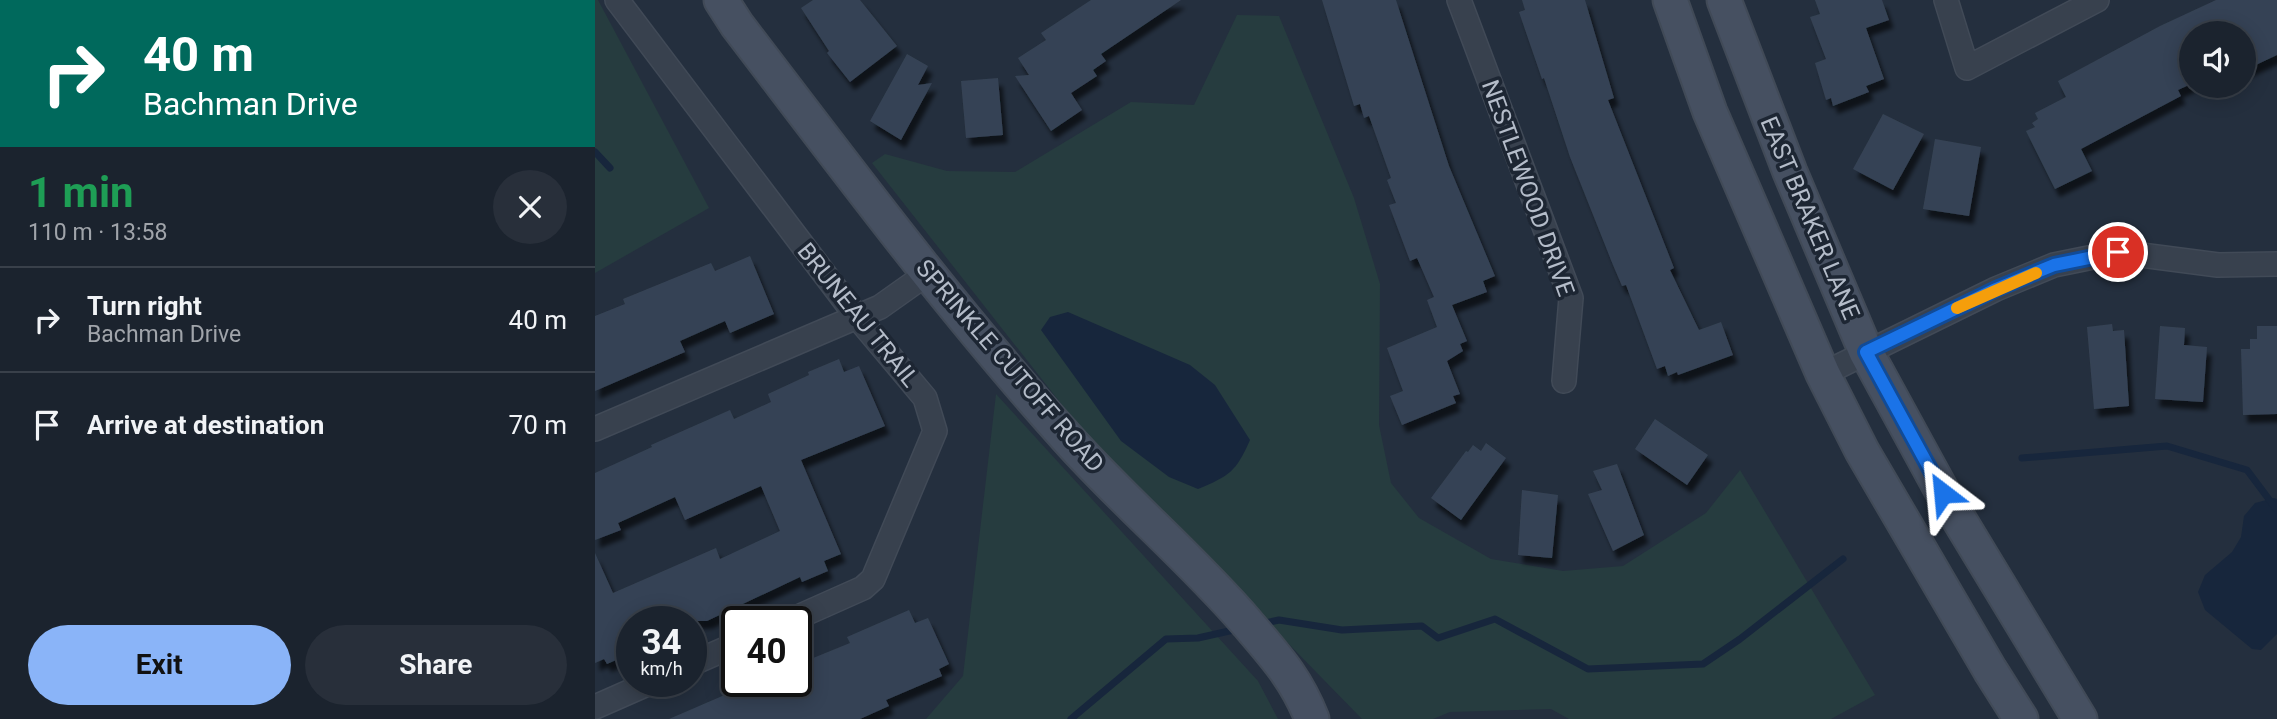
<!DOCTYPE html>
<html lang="en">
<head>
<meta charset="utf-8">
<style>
  body { margin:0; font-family:Roboto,sans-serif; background:#282f3a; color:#f1f3f6; height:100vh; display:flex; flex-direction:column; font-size:26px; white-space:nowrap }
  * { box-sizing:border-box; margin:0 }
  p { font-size:23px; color:#a0a4aa }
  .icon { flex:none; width:38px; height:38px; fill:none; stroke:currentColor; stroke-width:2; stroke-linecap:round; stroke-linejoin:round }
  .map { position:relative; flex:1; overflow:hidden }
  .drawer { display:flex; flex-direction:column; background:#1b232e; width:595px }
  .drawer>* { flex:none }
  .guide { background:#00695c; color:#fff; overflow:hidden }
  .buttons { position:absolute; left:1584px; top:21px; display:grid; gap:14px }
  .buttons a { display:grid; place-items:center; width:77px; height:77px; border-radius:50%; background:#1b232e; box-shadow:0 4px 18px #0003,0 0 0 2px #39404a; font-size:35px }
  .speed { position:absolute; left:21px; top:606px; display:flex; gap:14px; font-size:35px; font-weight:700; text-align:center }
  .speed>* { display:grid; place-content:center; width:91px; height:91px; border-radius:50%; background:#1b232e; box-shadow:0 4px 18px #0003,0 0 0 2px #39404a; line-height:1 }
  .speed small { font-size:18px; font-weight:400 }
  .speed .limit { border:4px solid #111; border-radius:10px; background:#fff; color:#111 }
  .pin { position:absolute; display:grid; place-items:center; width:60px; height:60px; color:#fff; margin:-30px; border:4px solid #fff; border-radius:50%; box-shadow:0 2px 7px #0007 }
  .me { position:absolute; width:77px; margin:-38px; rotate:331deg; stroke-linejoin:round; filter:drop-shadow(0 0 5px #0008) }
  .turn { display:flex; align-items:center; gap:24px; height:147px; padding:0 28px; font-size:32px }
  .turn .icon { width:91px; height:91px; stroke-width:2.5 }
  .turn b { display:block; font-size:49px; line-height:60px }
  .round { display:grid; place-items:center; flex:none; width:74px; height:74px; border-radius:37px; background:#282f3a }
  .summary { display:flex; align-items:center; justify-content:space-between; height:119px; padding:0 28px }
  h1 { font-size:42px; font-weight:700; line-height:52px; color:#1e9e55 }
  .primary-button { display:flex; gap:14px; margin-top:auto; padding:14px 28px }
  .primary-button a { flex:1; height:80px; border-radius:42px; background:#8ab4f8; color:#111; font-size:28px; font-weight:700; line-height:80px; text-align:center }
  .primary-button a+a { background:#282f3a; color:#f1f3f6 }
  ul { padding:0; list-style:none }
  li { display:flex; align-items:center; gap:21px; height:105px; padding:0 28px; border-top:2px solid #39404a }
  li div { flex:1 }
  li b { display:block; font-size:26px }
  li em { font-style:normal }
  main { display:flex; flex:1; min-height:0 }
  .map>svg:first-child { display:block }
  .green { fill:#263c3f }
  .water { fill:#17263c }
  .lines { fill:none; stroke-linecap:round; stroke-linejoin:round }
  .stream { stroke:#17263c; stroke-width:7 }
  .building { fill:#364354; filter:url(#shadow) }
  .street-casing { stroke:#414a57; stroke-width:26 }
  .secondary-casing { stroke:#414a57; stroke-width:37 }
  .street { stroke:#38414e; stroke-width:23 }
  .secondary { stroke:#465061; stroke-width:33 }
  .route-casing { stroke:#114b97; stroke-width:18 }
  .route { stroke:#1a73e8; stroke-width:12 }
  .slow { stroke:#f59e0b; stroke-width:12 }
  .labels { text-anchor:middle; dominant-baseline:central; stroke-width:7; stroke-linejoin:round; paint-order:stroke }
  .street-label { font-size:24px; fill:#b4bcc9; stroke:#1d2633 }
</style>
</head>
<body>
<main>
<section class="drawer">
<div class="guide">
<div class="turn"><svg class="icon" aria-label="right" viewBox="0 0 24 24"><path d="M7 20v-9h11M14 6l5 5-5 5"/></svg><div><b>40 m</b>Bachman Drive</div></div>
</div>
<div class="summary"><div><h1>1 min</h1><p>110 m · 13:58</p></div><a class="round"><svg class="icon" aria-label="close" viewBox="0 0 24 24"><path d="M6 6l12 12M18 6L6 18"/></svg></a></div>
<ul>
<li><svg class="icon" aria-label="right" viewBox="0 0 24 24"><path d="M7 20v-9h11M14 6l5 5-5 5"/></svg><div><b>Turn right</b><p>Bachman Drive</p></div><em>40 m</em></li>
<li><svg class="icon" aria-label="arrive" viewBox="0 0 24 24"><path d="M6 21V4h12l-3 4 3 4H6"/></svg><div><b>Arrive at destination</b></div><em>70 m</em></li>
</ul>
<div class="primary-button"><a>Exit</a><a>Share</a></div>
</section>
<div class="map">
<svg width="1682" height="719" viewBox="0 0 1682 719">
  <defs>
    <filter id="shadow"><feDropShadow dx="4.5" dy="8" stdDeviation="2" flood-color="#0009"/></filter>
  </defs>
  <rect width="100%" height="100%" fill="#242f3e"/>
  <g class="green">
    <path d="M0,0H3L114,208L0,273Z"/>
    <path d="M642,15L684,16L759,198L785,284L784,425L796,483L824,518L896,559L968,571L1028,566L1111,513L1145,470L1280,695L1236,719H974L956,709L855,712L838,719H767L493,438L277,163L290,154L352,171L420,172L536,102L599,105Z"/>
    <path d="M401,394L663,681L683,719H331L368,676Z"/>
  </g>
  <g class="water">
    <path d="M473,312L595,365L620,385L655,440C641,472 634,476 603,489L574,477L526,441L446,330L455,317Z"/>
    <path d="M1679,498L1682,499V634L1666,650L1657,649L1610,610L1603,592L1610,575L1637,552L1646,537L1649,516L1660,503Z"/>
  </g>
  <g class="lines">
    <g class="stream">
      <path d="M0,152L15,168"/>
      <path d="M1427,458L1572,446L1652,470L1682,510"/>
      <path d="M665,624L684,620L747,630L827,626L843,638L900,619L993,669L1108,664L1145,639L1248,559"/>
      <path d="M476,719L571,639L603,638L643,629"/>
    </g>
  </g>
  <g class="building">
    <path d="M218,0H265L302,46L255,82L232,53L234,51L206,8Z"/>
    <path d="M496,0H586L506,54L511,61L498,70L502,76L476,93L487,110L456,131L420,76L434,75L423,58L451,40L446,33Z"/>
    <path d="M727,0H801L854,166L900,276L888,281L892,292L857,305L872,341L865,344L868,351L852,361L865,394L858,396L861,403L807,425L795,396L808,391L792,348L842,327L832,300L839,297L822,258L815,261L794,205L801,203L792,180L796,178L774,116L769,118L765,104L759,106Z"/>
    <path d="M927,0H990L1019,98L1013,100L1079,268L1075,270L1104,330L1126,322L1138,355L1083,375L1082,372L1073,376L1070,366L1062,369L1031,285L1027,286L1018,265L975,157L949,78L947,79L924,12L930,10Z"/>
    <path d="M1220,0H1287L1294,20L1271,28L1289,79L1271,86L1274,92L1238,106L1236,98L1231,100L1220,63L1231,59L1215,17L1225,14Z"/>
    <path d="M1621,0H1682V55L1648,71V33H1596V84L1583,90L1586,96L1486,149L1497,171L1460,189L1431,131L1440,127L1437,123L1443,119L1440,113L1471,97L1463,81L1565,26Z"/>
    <path d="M312,54L333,66L323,85L337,83L306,140L275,121Z"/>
    <path d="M403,78L408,135L371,138L366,81Z"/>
    <path d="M1288,114L1329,134L1298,190L1258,169Z"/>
    <path d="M1340,139L1386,147L1374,216L1328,209Z"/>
    <path d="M155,256L179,314L135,333L130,321L85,341L90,352L0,391V316L30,304L28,299L116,263L120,271Z"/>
    <path d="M1517,324L1518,331L1529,330L1534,406L1499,409L1492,327Z"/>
    <path d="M1565,326L1590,328L1589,345L1612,347L1608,402L1560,399Z"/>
    <path d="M1662,326H1682V414L1648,415L1646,349H1655V339H1662Z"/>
    <path d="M244,359L249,372L264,366L290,426L206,460L246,554L229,561L233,571L207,582L205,577L112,621H37V653L12,664L9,659L0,663V553L18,593L121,548L125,559L185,531L166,486L90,520L80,497L23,523L26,530L0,540V473L57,447L56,445L135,410L139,419L176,402L173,394L214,375L213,372Z"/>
    <path d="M1060,419L1113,455L1092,485L1040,449Z"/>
    <path d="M891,443L911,458L866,520L836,498L871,451L873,452L878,445L886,451Z"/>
    <path d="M1022,464L1049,535L1018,551L993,494L1007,490L998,471Z"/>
    <path d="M927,490L963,495L957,558L923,555Z"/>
    <path d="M314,610L320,623L333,618L354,664L344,669L347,676L291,700L294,706L265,719H74L162,681H201V665L255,643L252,637Z"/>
  </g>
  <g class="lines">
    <g class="street-casing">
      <g id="street">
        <path d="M22,0L262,317L330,398L340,431L278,579L268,588L194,621"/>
        <path d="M864,0L976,298L969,381"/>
        <path d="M1351,0L1372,68L1502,0"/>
        <path d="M1228,374L1401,289L1459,265L1523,252L1623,265L1682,264"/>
        <path d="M0,429L285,307L333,273"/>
        <path d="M96,664L142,644"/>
        <path d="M0,707L59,681"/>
      </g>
    </g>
    <g class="secondary-casing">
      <g id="secondary">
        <path d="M126,0L142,25C249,165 354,307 472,438C529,502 596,558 652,623C680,656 701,678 717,719"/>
        <path d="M1075,0L1115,112L1228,374L1267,451L1395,670L1426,719"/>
        <path d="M1129,0L1195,172L1271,352L1348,493L1485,719"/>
      </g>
    </g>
    <use href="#street" class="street"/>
    <use href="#secondary" class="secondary"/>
  </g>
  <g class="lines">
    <g class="route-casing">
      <path id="route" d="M1348,493L1271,352L1401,289L1459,265L1523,252"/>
    </g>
    <use href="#route" class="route"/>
    <path class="slow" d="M1362,308L1441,273"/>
  </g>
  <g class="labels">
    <g class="street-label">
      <text transform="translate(933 188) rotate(70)">NESTLEWOOD DRIVE</text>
      <text transform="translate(1215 218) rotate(67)">EAST BRAKER LANE</text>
      <text transform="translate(263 315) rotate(51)">BRUNEAU TRAIL</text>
      <text transform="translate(415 366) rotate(49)">SPRINKLE CUTOFF ROAD</text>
    </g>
  </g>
</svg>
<div class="buttons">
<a><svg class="icon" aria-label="sound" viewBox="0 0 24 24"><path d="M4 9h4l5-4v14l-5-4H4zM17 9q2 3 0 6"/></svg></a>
</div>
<div class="speed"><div>34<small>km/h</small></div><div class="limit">40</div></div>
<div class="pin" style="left:1523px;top:252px;background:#d93025"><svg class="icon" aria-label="arrive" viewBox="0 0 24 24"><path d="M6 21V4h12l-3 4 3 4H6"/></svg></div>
<svg class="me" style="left:1348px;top:493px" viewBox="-20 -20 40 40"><path d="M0-17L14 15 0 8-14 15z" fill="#1a73e8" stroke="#fff" stroke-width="4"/></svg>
</div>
</main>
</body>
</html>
